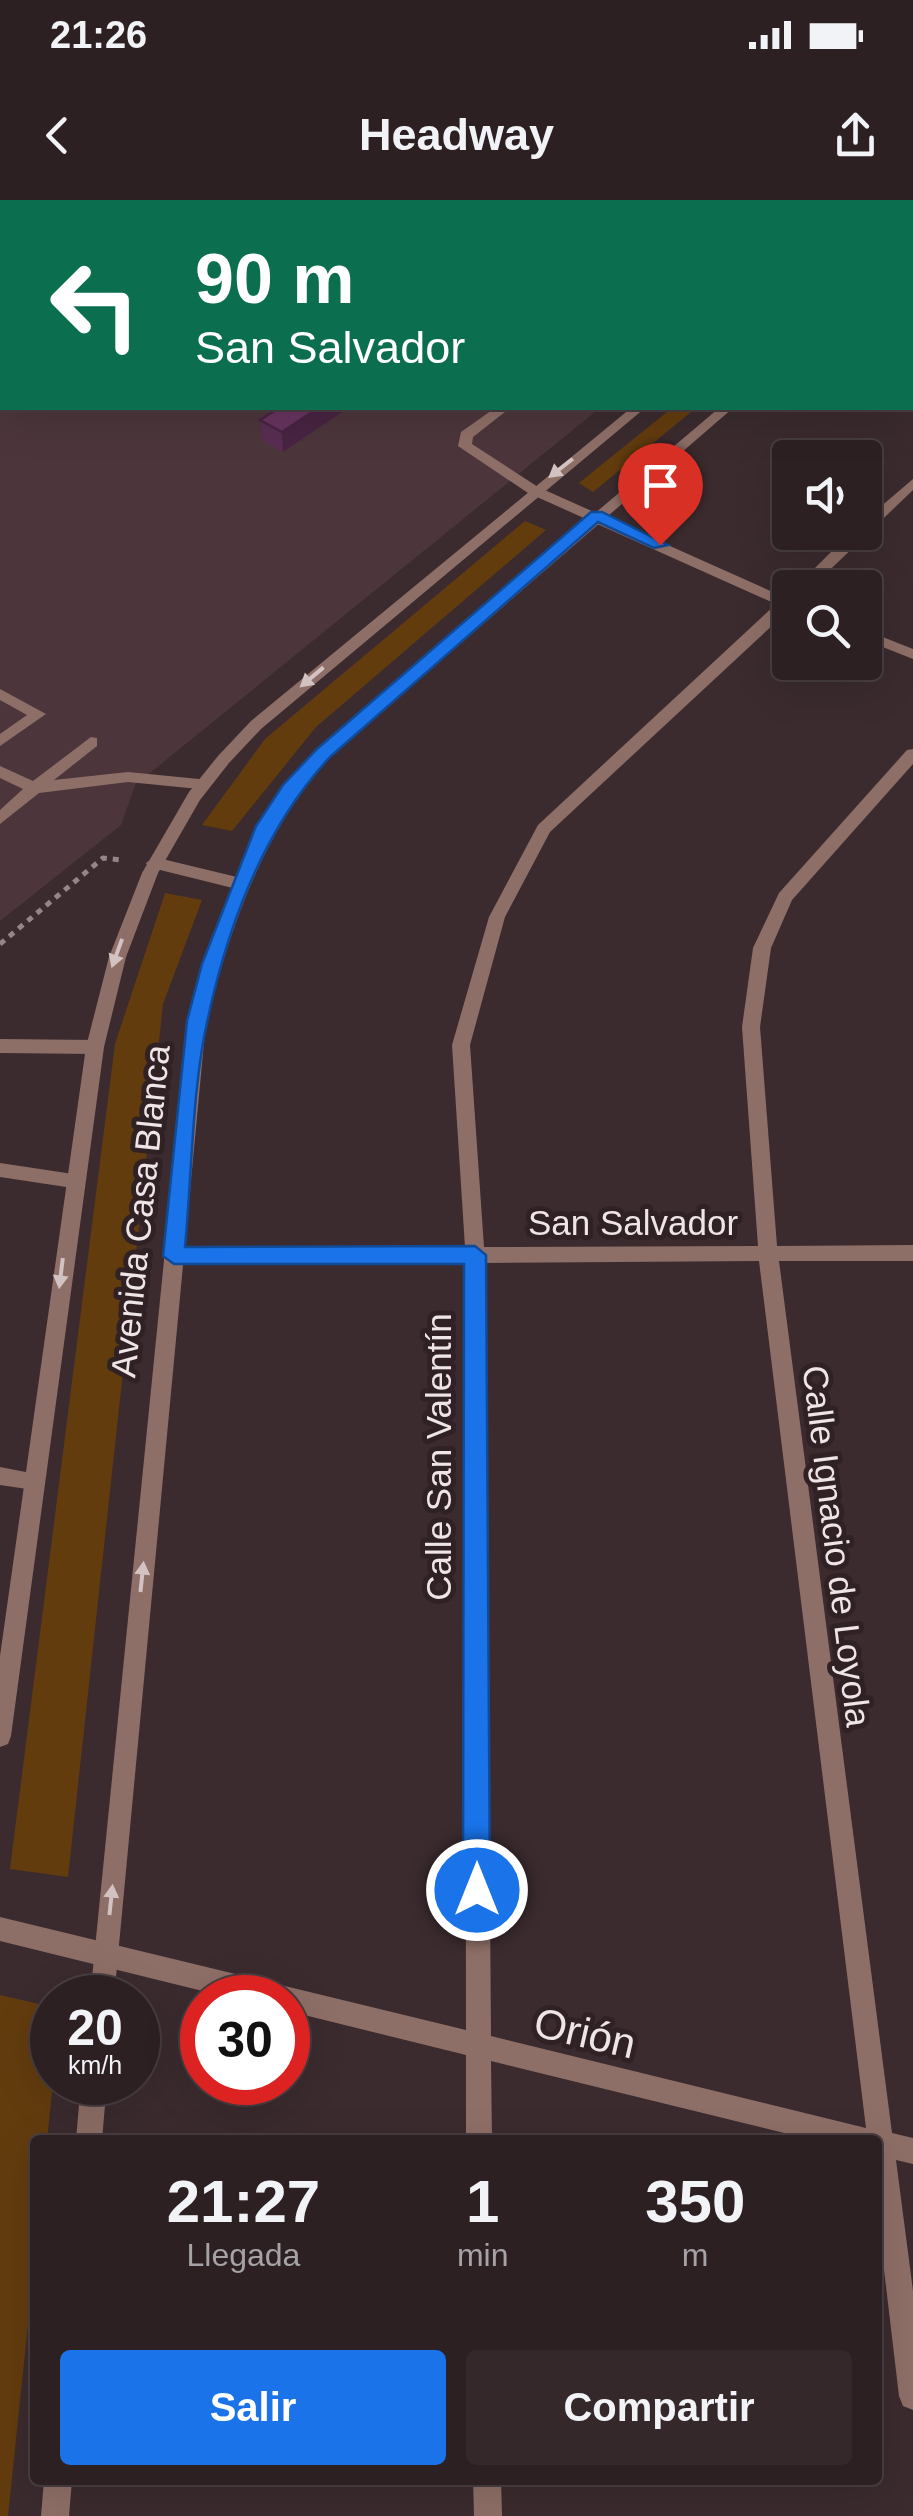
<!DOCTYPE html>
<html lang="es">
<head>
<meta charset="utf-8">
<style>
  body { margin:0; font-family:Arial,sans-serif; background:#34282b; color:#f1f3f6; height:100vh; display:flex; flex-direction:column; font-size:38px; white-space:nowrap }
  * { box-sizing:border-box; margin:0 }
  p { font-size:32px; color:#a6a3a6 }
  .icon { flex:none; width:55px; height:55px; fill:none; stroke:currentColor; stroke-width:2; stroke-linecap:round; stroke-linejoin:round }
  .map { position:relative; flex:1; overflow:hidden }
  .panel { position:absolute; left:30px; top:1935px; width:852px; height:350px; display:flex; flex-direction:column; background:#2c2023; border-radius:10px; box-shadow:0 10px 40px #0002,0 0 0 2px #483e41 }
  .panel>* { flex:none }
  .banner { position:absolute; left:0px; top:0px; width:915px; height:210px; box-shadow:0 10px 40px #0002,0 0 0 2px #483e41; background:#0b6e4f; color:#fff; overflow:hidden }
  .tools { position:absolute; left:772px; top:240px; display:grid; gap:20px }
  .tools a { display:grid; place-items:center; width:110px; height:110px; border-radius:10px; background:#2c2023; box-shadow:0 10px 40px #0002,0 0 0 2px #483e41; font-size:50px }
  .speed { position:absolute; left:30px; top:1775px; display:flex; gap:20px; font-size:50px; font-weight:700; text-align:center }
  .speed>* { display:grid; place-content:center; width:130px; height:130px; border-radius:50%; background:#2c2023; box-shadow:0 10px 40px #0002,0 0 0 2px #483e41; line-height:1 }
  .speed small { font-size:25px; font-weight:400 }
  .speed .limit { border:15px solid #d22; background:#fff; color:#111 }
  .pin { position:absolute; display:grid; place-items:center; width:85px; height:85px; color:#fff; margin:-102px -42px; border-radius:50% 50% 50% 0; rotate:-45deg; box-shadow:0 0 10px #0007 }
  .pin .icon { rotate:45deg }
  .me { position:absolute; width:110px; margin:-55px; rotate:0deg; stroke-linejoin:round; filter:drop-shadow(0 0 8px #0008) }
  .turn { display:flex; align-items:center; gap:35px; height:210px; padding:0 30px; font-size:45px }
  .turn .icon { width:130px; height:130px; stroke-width:2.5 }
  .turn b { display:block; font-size:70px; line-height:85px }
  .eta { display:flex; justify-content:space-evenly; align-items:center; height:170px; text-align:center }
  .eta b { font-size:60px; font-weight:700; line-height:70px }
  .button { display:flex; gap:20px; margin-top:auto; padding:20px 30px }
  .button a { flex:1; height:115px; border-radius:10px; background:#1a73e8; color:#fff; font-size:40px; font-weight:700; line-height:115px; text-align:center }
  .button a+a { background:#34282b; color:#f1f3f6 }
  .status { display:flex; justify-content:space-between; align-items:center; height:70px; padding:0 50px; background:#2c2023; direction:ltr }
  .status svg { height:28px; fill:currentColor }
  header { display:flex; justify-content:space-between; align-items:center; height:130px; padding:0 30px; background:#2c2023; font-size:45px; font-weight:700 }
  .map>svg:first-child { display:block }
  .built { fill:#4c363b }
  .green { fill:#633c0e }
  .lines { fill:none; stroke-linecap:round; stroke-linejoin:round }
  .path { stroke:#938689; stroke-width:5; stroke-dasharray:6 6; stroke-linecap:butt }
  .service { fill:#8e6f67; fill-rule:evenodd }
  .minor { fill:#8e6f67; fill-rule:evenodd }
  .tertiary { fill:#8e6f67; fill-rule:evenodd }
  .wall { fill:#592d52 }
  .shaded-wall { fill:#482442 }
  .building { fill:#67345f; stroke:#482442; stroke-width:2.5 }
  .oneway { fill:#d2c2c1 }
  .route { fill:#1a73e8; stroke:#114b97; stroke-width:2.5 }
  .labels { text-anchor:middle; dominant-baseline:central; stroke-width:10; stroke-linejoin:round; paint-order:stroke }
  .street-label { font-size:35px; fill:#efe5e7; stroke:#302125 }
  .near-street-label { font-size:42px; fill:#efe5e7; stroke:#302125 }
</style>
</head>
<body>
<div class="status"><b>21:26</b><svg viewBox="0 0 49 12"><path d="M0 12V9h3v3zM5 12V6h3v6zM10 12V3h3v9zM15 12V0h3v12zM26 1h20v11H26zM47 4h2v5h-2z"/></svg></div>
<header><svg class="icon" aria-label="back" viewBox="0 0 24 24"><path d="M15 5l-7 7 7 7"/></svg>Headway<svg class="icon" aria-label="share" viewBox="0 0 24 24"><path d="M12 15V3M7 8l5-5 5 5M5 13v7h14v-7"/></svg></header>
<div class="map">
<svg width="913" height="2316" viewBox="0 0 913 2316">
  <rect width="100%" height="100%" fill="#3b2b2f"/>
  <path class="built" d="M0,0H856L2,2V208H600L135,585L121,625L0,721Z"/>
  <g class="green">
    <path d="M672,208H696L593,292L579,283Z"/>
    <path d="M525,321L546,330L316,527L232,631L202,625L265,539Z"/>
    <path d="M165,693L202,700L163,804L68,1677L10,1669L115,844Z"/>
    <path d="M0,1795L52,1807L53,1883L47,1940H35V2057L8,2316H0Z"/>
  </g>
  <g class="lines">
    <path class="path" d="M0,744L103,658L122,660"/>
    <g class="service">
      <path d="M611,0H629L631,2H613Z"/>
      <path d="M717,0H734L736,2H719Z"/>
      <path d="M867,0H884L886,2H869Z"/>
      <path d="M495,208H510L473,237L472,244L538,287V293H528L458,246L461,232Z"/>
      <path d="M0,489L46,514L0,546V534L27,515L0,500Z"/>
      <path d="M91,537L97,538V546L54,580L128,572L199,579L207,584L199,589L128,582L39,593L0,624V610L23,589L0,578V566L33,581Z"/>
      <path d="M0,839L95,840L104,847L95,854L0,853Z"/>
    </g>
    <g class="minor">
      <rect x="912" y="11" width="1" height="8"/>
      <path d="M913,279V290L811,388H795L851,332H865V320Z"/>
      <path d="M528,287H538L784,397L790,395V409L550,632L505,717L470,845L484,1047L758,1046L742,827L753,748L779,693L907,550L913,549V564L792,700L771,748L760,827L777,1046L913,1045V1061H779L892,1933L913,1938V1964L896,1960L913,2091V2210L903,2206L899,2196L878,2019V1940H813L491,1861L492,1940H466V1855L288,1811V1798H231L0,1741V1717L466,1830L465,1063L173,1064L166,1062L163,1056L166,1050L173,1048L465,1047L452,845L489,717L538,625L776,404L528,293ZM759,1061L866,1928L491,1836L485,1063Z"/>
      <path d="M865,430L913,449V459L865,440Z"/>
      <path d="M154,657L241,678L249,684L241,690L148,667L146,663Z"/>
      <path d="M0,963L73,974L82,981L73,988L0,977Z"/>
      <path d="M0,1267L41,1275L44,1281L41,1287L34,1290L0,1285Z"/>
      <path d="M473,2280H501L502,2316H474Z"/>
    </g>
    <g class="tertiary">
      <path d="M913,47V55H912V48Z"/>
      <path d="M631,208H645L261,529L229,563L200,600L158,673L126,757L104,847L11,1536L8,1544L0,1547V1456L86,847L109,757L142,673L189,592L218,556L251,521Z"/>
      <path d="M719,208H733L329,557C261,637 233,721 206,821L114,1798H90L188,821C217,718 247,632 317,549Z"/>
      <path d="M81,1882H107L102,1940H76Z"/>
      <path d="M44,2280H72L69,2316H41Z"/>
    </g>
  </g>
  <g class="wall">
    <path d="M0,0H322L318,2H2V102L0,101Z"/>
    <path d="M431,0H535L531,2H437Z"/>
    <path d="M279,208H348L283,252L262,240L260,220Z"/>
  </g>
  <g class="shaded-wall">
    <path d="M288,0H322L318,2H284Z"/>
    <path d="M506,0H535L531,2H502Z"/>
    <path d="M318,208H348L283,252L282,232Z"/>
  </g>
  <g class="building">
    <path d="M0,0H288L284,2H2V83L0,82Z"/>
    <path d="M484,0H506L502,2H491Z"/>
    <path d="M279,208H318L282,232L260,220Z"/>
  </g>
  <defs><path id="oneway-solid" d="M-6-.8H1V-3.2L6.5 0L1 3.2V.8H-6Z" transform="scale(2.5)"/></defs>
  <g class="oneway">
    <use href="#oneway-solid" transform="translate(561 268) rotate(142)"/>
    <use href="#oneway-solid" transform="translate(312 477) rotate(140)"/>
    <use href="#oneway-solid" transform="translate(117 753) rotate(110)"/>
    <use href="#oneway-solid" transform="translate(61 1073) rotate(97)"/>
    <use href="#oneway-solid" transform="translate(142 1377) rotate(-84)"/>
    <use href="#oneway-solid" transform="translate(111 1700) rotate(-84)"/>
  </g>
  <path class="route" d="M591,312H602L668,345L654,348L598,322L330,557C265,627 228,725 208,818C192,887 192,975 185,1047L475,1046L486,1055L490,1690L486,1700L477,1704L467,1700L463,1690L464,1064H174L163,1056L187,821L202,764L256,626L283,585L317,549Z"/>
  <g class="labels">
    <g class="street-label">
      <text transform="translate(140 1011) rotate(-84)">Avenida Casa Blanca</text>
      <text x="633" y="1022">San Salvador</text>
      <text transform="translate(438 1257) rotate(-90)">Calle San Valentín</text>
      <text transform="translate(837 1346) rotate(83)">Calle Ignacio de Loyola</text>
    </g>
    <g class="near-street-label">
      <text transform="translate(585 1833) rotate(13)">Orión</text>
    </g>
  </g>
</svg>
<div class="tools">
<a><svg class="icon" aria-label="sound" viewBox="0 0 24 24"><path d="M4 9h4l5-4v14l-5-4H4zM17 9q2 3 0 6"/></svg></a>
<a><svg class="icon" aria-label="search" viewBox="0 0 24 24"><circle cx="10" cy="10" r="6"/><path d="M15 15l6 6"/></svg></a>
</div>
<div class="speed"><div>20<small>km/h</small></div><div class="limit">30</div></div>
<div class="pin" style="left:660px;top:345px;background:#d93025"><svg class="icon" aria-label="arrive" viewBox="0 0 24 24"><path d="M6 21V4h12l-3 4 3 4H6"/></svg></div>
<svg class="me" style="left:477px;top:1690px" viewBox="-20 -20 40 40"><circle r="17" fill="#1a73e8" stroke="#fff" stroke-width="3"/><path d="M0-11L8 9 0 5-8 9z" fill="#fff"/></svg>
<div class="banner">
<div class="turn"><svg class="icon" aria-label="left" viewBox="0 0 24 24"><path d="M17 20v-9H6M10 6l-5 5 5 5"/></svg><div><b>90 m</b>San Salvador</div></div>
</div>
<section class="panel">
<div class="eta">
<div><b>21:27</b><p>Llegada</p></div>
<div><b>1</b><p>min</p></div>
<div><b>350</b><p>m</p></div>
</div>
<div class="button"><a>Salir</a><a>Compartir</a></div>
</section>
</div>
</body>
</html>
